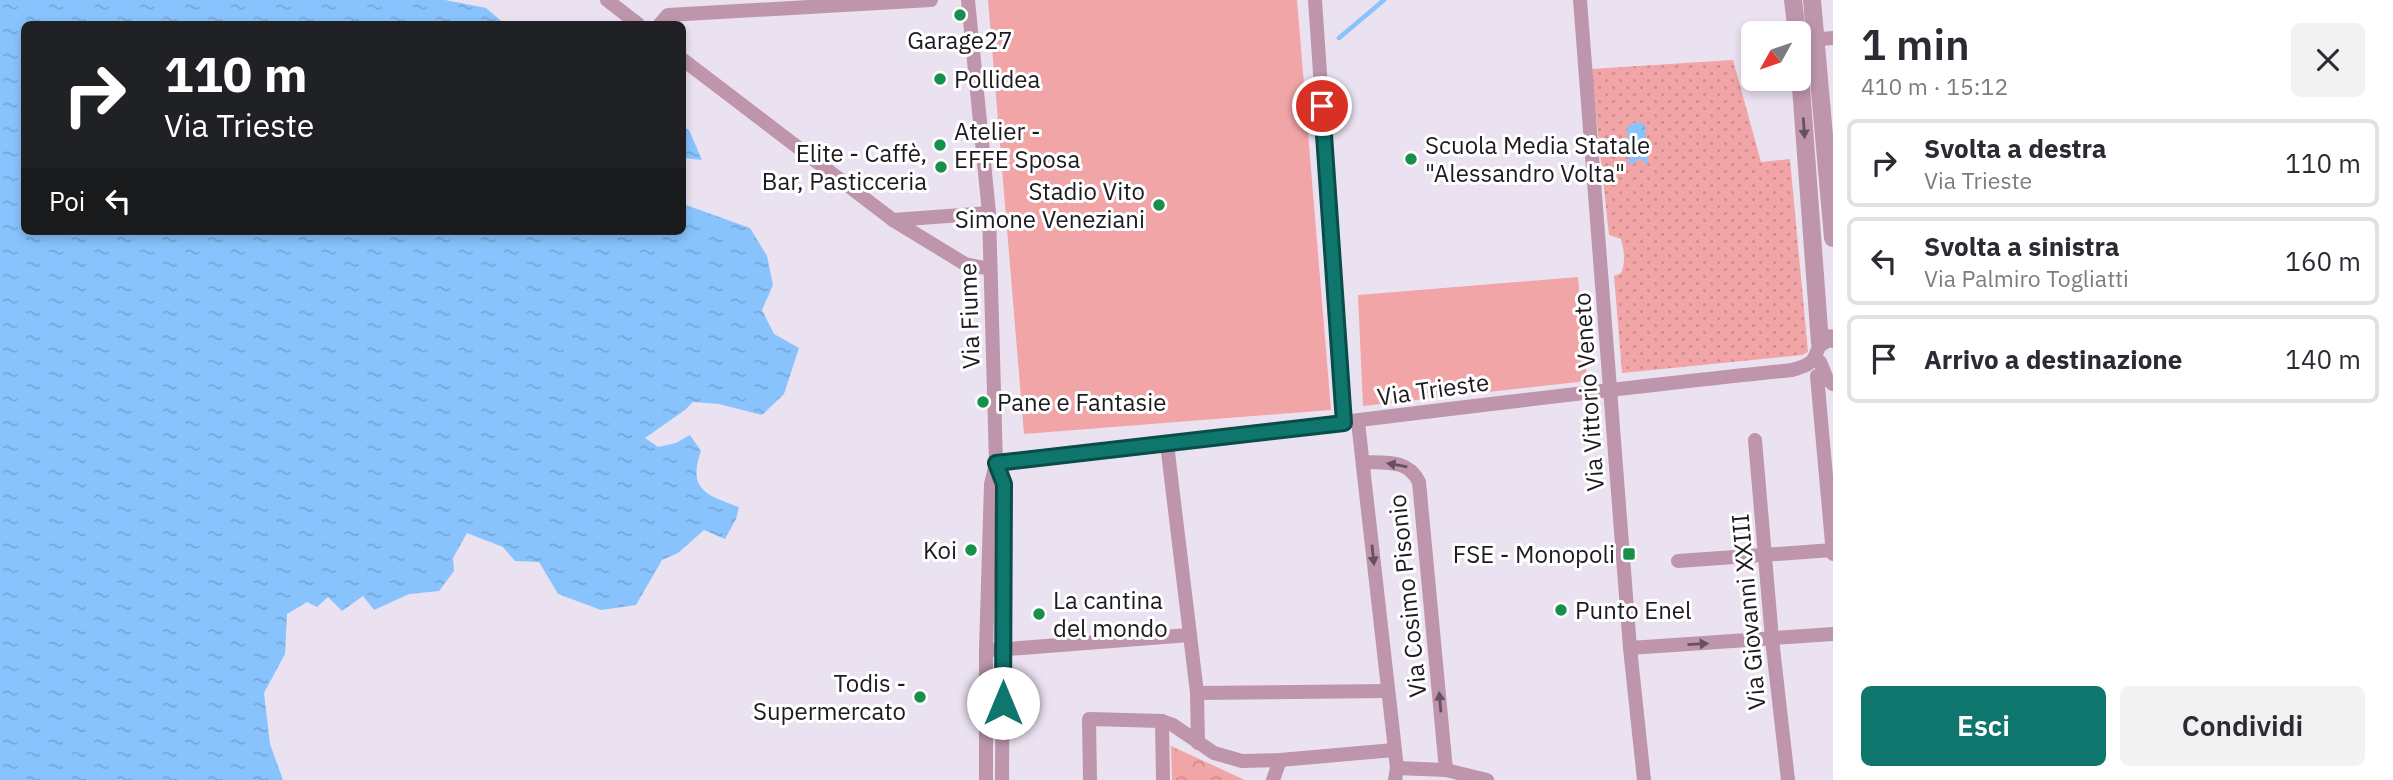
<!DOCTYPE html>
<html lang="it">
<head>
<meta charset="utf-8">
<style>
  body { margin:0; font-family:"IBM Plex Sans",sans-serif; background:#f2f2f3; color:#2b2b33; height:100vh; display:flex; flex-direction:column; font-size:26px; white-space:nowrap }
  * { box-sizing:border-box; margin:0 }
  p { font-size:23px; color:#7c7c81 }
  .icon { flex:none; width:38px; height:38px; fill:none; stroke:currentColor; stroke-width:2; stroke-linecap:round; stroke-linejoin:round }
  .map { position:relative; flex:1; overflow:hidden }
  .sheet { display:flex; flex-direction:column; background:#fff; width:560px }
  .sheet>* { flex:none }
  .top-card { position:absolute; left:21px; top:21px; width:665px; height:214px; border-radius:10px; box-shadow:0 4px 10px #0003; background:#202124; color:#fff; overflow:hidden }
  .needle { width:46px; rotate:230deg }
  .fabs { position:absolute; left:1741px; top:21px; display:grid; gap:14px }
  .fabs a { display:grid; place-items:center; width:70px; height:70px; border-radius:10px; background:#fff; box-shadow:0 4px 10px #0003; font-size:35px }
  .pin { position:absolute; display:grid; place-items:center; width:60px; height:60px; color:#fff; margin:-30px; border:4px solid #fff; border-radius:50%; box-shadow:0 2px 7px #0007 }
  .me { position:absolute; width:77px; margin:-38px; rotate:0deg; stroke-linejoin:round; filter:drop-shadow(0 0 5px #0008) }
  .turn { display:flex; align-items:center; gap:24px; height:147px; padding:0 28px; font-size:32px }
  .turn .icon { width:91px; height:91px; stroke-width:2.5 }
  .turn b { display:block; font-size:49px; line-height:60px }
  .then { display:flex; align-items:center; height:66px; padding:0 28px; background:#0003; gap:14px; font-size:26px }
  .round { display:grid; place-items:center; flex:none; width:74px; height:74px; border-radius:10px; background:#f2f2f3 }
  .overview { display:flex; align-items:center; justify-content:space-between; height:119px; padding:0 28px }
  h1 { font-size:42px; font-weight:600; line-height:52px }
  .primary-button { display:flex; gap:14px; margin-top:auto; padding:14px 28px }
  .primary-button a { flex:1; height:80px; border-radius:10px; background:#0f766e; color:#fff; font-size:28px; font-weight:600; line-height:80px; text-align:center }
  .primary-button a+a { background:#f2f2f3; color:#2b2b33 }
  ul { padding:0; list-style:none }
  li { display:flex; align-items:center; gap:21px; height:88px; margin:0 14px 10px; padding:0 14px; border:4px solid #e1e1e2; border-radius:10px }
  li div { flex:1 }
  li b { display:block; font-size:26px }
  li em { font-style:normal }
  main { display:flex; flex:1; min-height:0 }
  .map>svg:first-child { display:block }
  .grass { fill:#f2a5a7 }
  .park { fill:url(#park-crowns) }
  .garden { fill:url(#garden-dots) }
  .water { fill:url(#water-ripples) }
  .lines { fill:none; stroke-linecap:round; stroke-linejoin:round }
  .stream { stroke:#88c3fd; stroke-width:4.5 }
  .minor { stroke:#be95ab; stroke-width:14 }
  .tertiary { stroke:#be95ab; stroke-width:18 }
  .oneway { fill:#66525f }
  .route-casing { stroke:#0a4d48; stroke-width:18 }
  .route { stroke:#0f766e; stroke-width:12 }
  .poi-dot { fill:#17904c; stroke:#fff; stroke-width:2.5 }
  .labels { text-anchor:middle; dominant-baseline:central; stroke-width:6; stroke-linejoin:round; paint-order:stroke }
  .poi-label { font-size:24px; fill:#1e1b20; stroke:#fff; text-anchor:start }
  .street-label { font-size:24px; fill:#1e1b20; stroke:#fff }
</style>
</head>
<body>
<main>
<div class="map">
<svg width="1833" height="780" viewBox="0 0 1833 780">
  <defs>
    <pattern id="park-crowns" width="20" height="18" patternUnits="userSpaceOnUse" patternTransform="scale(1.75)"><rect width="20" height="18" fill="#f2a5a7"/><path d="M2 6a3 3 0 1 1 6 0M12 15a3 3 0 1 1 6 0" fill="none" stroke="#cf8d8f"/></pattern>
    <pattern id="garden-dots" width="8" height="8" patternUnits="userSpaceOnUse" patternTransform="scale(1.75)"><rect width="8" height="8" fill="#f2a5a7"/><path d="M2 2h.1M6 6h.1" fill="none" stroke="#cf8d8f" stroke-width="1.8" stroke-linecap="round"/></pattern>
    <pattern id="water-ripples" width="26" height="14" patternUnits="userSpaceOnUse" patternTransform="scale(1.75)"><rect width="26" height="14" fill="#88c3fd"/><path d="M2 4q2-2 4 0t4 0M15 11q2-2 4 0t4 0" fill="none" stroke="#75a7d9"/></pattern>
  </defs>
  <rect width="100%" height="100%" fill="#ebe2f1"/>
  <g class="grass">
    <path d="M988,0H1297L1331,410L1024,434Z"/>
    <path d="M1578,277L1587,381L1363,406L1358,295Z"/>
  </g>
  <path class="park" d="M1171,746L1245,780H1172Z"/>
  <path class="garden" d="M1733,60L1761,162L1790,159L1808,352L1802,355L1622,373L1614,276L1621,273C1626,261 1624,251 1621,239L1609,235L1591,69Z"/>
  <g class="water">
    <path d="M0,0H445L486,8L505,24H24V231H682L683,204L750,228L767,256L773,285L762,310L774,334L799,348L784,394L762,415L719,404L693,402L685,410L645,438L658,447L676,443L690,435L701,451C687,490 707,495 739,507L736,519L725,539L704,530L678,553L662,560L636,605L601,610L558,594L539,562L515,561L503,547L467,533L453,558L454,571L439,591L409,594L374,610L363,596L342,611L328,597L317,607L307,602L287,614L285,654L264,693L270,744L283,780H0Z"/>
    <path d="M1636,122L1645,125L1648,164L1638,158L1634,164H1629L1627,127Z"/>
    <path d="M682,126L689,130L702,160L683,158Z"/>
  </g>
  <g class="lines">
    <path class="stream" d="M1339,38L1384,0"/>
    <g class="minor">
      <path d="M607,0L638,24"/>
      <path d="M968,0L989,213L996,463L991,484L986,650V780"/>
      <path d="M1315,0L1344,423"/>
      <path d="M1580,0L1630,648L1644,780"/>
      <path d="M660,24L668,15L931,0"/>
      <path d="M1799,41L1833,38"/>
      <path d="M682,59L893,220L965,264L990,269"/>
      <path d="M893,220L989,213"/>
      <path d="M1820,362L1827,379L1833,384"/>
      <path d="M1817,376L1833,554"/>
      <path d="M1358,422L1397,768L1395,780"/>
      <path d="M1755,440L1772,639L1788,780"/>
      <path d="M1167,444L1197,693L1198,743"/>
      <path d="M1363,462C1386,463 1408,459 1419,482L1446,770"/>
      <path d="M996,463C1262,434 1526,397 1792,370C1812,364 1814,363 1820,343"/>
      <path d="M996,464L1004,484L1002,780"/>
      <path d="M1678,561L1833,550"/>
      <path d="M1630,648L1833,634"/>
      <path d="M995,650L1190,635"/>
      <path d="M1197,693L1387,691"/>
      <path d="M1162,721L1163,780"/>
      <path d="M1397,768L1446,770L1487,780"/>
      <path d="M1090,780L1089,719L1162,721L1173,725L1214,753L1242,761L1280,760L1394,750"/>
      <path d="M1273,780L1280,760"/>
    </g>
    <g class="tertiary">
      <path d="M1793,0L1797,33"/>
      <path d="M1812,0L1833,238"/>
      <path d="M1799,60L1820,343L1828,338L1833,339"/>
    </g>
  </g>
  <defs><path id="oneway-solid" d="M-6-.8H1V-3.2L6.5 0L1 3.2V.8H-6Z" transform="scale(1.75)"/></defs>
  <g class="oneway">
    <use href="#oneway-solid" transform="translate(1804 128) rotate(86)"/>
    <use href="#oneway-solid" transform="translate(1397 465) rotate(-170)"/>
    <use href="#oneway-solid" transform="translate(1373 555) rotate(84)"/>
    <use href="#oneway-solid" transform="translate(1698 644) rotate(-3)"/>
    <use href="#oneway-solid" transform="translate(1440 702) rotate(-95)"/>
  </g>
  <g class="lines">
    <g class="route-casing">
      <path id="route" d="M1003,703L1004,484L996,463L1344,423L1322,106"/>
    </g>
    <use href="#route" class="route"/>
  </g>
  <g class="poi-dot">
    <circle cx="960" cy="15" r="7"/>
    <circle cx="940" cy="79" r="7"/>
    <circle cx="940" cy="145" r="7"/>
    <circle cx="1411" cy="159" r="7"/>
    <circle cx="941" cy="167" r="7"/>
    <circle cx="1159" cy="205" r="7"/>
    <circle cx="983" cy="402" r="7"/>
    <circle cx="971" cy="550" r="7"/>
    <rect x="1622" y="547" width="14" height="14" rx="3.5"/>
    <circle cx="1561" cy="610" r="7"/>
    <circle cx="1039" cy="614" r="7"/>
    <circle cx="920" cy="697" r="7"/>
  </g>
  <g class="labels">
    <g class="poi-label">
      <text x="960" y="40" text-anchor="middle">Garage27</text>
      <text x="954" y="79">Pollidea</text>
      <text x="954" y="131">Atelier -<tspan x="954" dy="28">EFFE Sposa</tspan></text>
      <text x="1425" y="145">Scuola Media Statale<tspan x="1425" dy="28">"Alessandro Volta"</tspan></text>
      <text x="927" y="153" text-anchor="end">Elite - Caffè,<tspan x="927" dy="28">Bar, Pasticceria</tspan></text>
      <text x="1145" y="191" text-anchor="end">Stadio Vito<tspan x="1145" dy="28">Simone Veneziani</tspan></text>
      <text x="997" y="402">Pane e Fantasie</text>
      <text x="957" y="550" text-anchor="end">Koi</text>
      <text x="1615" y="554" text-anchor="end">FSE - Monopoli</text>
      <text x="1053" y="600">La cantina<tspan x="1053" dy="28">del mondo</tspan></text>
      <text x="1575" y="610">Punto Enel</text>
      <text x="906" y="683" text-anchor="end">Todis -<tspan x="906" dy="28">Supermercato</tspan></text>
    </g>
    <g class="street-label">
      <text transform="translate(969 316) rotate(-92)">Via Fiume</text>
      <text transform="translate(1433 389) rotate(-8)">Via Trieste</text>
      <text transform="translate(1588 392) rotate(-94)">Via Vittorio Veneto</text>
      <text transform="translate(1407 596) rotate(-96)">Via Cosimo Pisonio</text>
      <text transform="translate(1748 612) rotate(-95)">Via Giovanni XXIII</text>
    </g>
  </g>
</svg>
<div class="fabs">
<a><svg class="needle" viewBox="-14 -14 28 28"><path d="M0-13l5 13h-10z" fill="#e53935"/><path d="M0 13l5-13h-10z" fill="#7c7c81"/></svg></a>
</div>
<div class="pin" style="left:1322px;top:106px;background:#d93025"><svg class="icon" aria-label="arrive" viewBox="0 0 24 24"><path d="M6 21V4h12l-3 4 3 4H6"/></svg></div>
<svg class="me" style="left:1003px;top:703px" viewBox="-20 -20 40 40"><circle r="19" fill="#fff"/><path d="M0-13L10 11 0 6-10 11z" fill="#0f766e"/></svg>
<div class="top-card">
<div class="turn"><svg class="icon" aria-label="right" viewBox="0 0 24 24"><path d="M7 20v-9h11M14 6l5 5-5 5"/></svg><div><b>110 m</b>Via Trieste</div></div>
<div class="then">Poi<svg class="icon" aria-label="left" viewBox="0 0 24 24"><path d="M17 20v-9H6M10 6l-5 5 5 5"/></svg></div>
</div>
</div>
<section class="sheet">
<div class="overview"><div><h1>1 min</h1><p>410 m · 15:12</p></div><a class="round"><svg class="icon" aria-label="close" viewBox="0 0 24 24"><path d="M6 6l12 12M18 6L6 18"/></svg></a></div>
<ul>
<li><svg class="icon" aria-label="right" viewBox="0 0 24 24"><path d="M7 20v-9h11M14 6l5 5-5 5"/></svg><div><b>Svolta a destra</b><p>Via Trieste</p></div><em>110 m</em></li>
<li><svg class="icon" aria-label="left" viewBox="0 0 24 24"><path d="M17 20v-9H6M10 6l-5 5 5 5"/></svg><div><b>Svolta a sinistra</b><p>Via Palmiro Togliatti</p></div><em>160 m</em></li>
<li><svg class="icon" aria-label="arrive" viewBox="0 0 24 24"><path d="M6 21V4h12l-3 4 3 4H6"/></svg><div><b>Arrivo a destinazione</b></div><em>140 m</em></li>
</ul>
<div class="primary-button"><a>Esci</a><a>Condividi</a></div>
</section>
</main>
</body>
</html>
